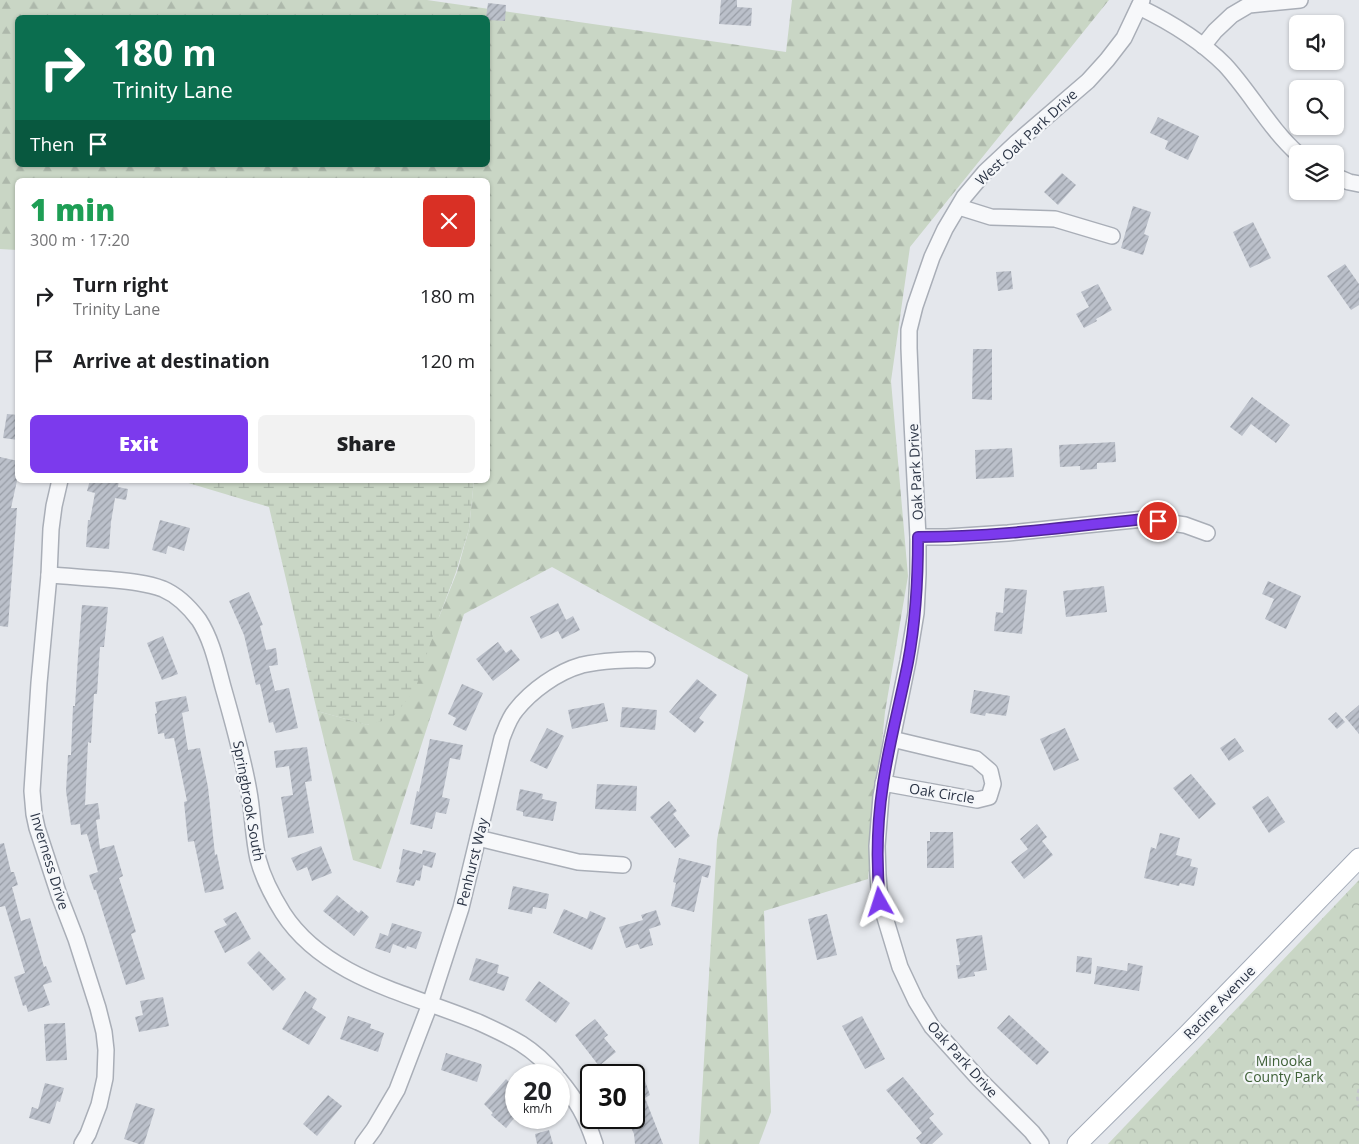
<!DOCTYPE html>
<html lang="en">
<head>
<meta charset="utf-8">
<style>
  body { margin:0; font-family:"Open Sans",sans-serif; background:#f2f2f2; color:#202124; height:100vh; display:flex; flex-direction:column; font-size:19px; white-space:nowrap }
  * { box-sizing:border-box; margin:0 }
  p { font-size:16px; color:#757577 }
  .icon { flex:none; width:28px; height:28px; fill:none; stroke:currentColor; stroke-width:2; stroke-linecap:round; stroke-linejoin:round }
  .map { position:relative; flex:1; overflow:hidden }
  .panel { position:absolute; left:15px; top:178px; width:475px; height:305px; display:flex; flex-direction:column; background:#fff; border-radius:8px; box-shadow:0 1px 4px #0004 }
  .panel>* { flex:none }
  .hud { position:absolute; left:15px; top:15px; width:475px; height:152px; border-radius:8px; box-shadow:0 1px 4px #0004; background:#0b6e4f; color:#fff; overflow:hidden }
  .tools { position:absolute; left:1289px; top:15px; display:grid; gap:10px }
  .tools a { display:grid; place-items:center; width:55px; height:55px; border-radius:8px; background:#fff; box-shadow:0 1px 4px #0004; font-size:25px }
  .speed { position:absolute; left:505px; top:1064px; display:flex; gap:10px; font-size:25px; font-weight:700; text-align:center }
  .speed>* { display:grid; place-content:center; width:65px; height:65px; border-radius:50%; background:#fff; box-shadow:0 1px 4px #0004; line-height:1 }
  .speed small { font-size:12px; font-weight:400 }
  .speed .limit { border:2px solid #111; border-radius:8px; background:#fff; color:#111 }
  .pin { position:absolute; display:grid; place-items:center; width:42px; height:42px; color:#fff; margin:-21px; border:2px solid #fff; border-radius:50%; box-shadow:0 1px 5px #0007 }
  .me { position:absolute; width:55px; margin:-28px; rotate:354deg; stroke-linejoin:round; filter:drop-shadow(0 0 4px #0008) }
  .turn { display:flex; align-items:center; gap:18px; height:105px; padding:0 15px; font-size:22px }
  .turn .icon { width:65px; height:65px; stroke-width:2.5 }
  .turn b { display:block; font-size:35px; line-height:42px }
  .then { display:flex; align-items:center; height:48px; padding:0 15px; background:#0003; gap:10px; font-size:19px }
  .round { display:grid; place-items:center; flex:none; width:52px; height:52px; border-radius:8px; background:#f2f2f2 }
  .overview { display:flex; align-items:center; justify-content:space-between; height:85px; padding:0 15px }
  h1 { font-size:30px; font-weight:800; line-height:38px; color:#1e9e55 }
  .cta { display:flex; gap:10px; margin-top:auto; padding:10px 15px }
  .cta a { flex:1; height:58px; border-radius:8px; background:#7c3aed; color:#fff; font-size:20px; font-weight:800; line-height:58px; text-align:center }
  .cta a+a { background:#f2f2f2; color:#202124 }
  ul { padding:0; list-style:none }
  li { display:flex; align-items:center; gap:15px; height:65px; padding:0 15px }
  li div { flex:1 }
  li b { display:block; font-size:19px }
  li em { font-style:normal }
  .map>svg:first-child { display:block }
  .forest { fill:url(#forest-firs); fill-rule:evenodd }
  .wetland { fill:url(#wetland-marsh) }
  .park { fill:url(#park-crowns) }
  .building { fill:url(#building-hatch) }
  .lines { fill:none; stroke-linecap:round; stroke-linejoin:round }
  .minor-casing { stroke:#a9aeb7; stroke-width:18 }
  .major-casing { stroke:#a3abb8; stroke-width:21 }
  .path { stroke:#c2c5cb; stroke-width:2.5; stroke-dasharray:4 4; stroke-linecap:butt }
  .minor { stroke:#f7f8fa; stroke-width:15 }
  .major { stroke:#fff; stroke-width:19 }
  .route-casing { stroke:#51269a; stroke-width:12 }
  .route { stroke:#7c3aed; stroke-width:9 }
  .labels { text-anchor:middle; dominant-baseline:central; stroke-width:4.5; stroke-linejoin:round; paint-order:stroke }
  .street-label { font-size:14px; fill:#2b3445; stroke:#f4f6f9 }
  .park-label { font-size:14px; fill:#3f6138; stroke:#f4f6f9 }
</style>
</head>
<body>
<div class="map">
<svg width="1359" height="1144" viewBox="0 0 1359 1144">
  <defs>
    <pattern id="forest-firs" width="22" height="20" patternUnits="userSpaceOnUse" patternTransform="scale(1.25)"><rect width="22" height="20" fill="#c9d6c5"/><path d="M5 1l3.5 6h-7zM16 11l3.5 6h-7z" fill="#adb8ab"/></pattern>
    <pattern id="wetland-marsh" width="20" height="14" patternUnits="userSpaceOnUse" patternTransform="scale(1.25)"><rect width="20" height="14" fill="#c9d6c5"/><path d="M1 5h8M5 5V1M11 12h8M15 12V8" fill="none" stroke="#adb8ab"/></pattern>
    <pattern id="park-crowns" width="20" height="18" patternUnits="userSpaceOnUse" patternTransform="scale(1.25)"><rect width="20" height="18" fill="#c9d6c5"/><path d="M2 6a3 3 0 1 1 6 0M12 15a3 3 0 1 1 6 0" fill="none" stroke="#adb8ab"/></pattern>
    <pattern id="building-hatch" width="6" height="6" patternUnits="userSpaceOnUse" patternTransform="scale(1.25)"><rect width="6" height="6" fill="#bbc0ca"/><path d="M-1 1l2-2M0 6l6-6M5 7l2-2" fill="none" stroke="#989da6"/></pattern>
  </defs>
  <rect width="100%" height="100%" fill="#e4e7ec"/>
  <path class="forest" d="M0,0H427L786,52L792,0H1109L910,247L891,381L908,576L885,712L868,879L764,911L771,1112L759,1144H699L717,840L748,675L552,567L464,614L381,869L353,860L317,711L368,725L439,617L457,572L469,529L474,480H488V180H18L17,250L0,249ZM18,18H488V165H18Z"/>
  <path class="wetland" d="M185,480H474L469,529L456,572L439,617L415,690L392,718L367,725L317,711L269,507L185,482Z"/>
  <path class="park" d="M1359,880V1144H1108Z"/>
  <g class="building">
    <path d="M721,0H737V7L752,8L751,26L719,24Z"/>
    <path d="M488,3L506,5L505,21L488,20V18H486Z"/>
    <path d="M1158,117L1199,136L1188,160L1165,149L1168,141L1150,133Z"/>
    <path d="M1062,173L1076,185L1058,205L1044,192Z"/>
    <path d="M1133,206L1151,212L1144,234L1149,236L1143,255L1121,248Z"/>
    <path d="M1253,222L1271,258L1250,268L1233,232Z"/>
    <path d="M1345,264L1359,284V305L1351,310L1327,276Z"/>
    <path d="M1011,271L1013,289L998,291L996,272Z"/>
    <path d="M1098,284L1112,310L1096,319L1097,321L1084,328L1076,314L1089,307L1081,292Z"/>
    <path d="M973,349H992V400L972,399Z"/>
    <path d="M1252,397L1290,425L1276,443L1251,424L1242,436L1230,427Z"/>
    <path d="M7,414L18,415V440L3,438Z"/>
    <path d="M1115,442L1116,462L1097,463V469L1080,470V466L1060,467L1059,445Z"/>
    <path d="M1012,448L1014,477L976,479L975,450Z"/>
    <path d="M0,457L18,461V476L11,508H17L8,627L0,626Z"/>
    <path d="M90,480H119L118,487L128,489L126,500L115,498L111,522L109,549L86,547L88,520H90L95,493L87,491Z"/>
    <path d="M160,520L190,528L184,551L168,546L166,554L152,550Z"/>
    <path d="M1268,581L1301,596L1286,629L1265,619L1274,599L1262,594Z"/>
    <path d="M1104,586L1107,612L1066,617L1063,591Z"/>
    <path d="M1005,588L1027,590L1022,634L994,631L996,612L1003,613Z"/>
    <path d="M249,592L263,625L260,626L266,650L276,648L278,665L269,666L275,691L289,688L298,728L276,733L273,722L269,723L260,684L256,685L244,635L229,601Z"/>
    <path d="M558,603L566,620L573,616L580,630L562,639L558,631L541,639L530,617Z"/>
    <path d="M82,605L108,607L104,647H100L97,694H94L91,743L88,742L85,805L98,803L100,819L96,820L100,849L114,845L123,876L119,878L136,932L131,934L145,979L126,985L96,890H94L89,875L98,872L87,834L81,835L80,824L71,825L66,791L68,755H71L73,706H75L78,656Z"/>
    <path d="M163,636L178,674L162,680L147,643Z"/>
    <path d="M498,642L506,653L511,649L520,660L493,681L476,659Z"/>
    <path d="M697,679L717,695L699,718L704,722L695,733L669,712Z"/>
    <path d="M462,684L483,693L466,731L453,725L456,718L448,714Z"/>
    <path d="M974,690L1010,696L1006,716L986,713L985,716L970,713Z"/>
    <path d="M186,696L189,711L182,713L188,750L200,748L208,787L215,855L217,854L224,889L205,893L194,841L188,842L184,802L187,801L174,738L165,739L164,733L158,734L155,714L157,713L155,702Z"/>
    <path d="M604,703L608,721L572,729L568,710Z"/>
    <path d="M1359,705V734L1345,717Z"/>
    <path d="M622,707L657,710L655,730L620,727Z"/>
    <path d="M1336,712L1345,722L1337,729L1328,719Z"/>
    <path d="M547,728L564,736L547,769L530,761Z"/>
    <path d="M1065,728L1079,760L1054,771L1040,739Z"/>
    <path d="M1235,738L1244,751L1229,761L1220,748Z"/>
    <path d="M430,739L463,745L460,760L450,758L442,797L450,799L446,814L436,812L432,829L410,824L417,791L419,792Z"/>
    <path d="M307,747L312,781L305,782L314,833L288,838L281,797L293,795L289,766L276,768L274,751Z"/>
    <path d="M1191,774L1216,804L1199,819L1173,788Z"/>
    <path d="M597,784L637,786L636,811L595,809Z"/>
    <path d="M520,789L543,794L542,799L557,802L553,821L523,816V812L516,810Z"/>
    <path d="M1268,796L1285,822L1269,833L1252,807Z"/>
    <path d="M669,801L677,811L673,814L690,836L675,848L650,817Z"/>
    <path d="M1037,824L1047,837L1042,841L1053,855L1024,879L1011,862L1028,849L1020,839Z"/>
    <path d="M930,832H953L954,868H927V841H930Z"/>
    <path d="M1160,833L1180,838L1176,855L1192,859L1190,866L1198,868L1194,886L1180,883L1179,886L1144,878L1151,847L1156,849Z"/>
    <path d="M4,843L11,872H14L18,885L12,887L21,921L30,918L44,967L46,966L52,982L43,985L50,1005L28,1012L26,1005L23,1006L14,977L25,973L5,906L0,907V844Z"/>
    <path d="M321,846L332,873L312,881L307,867L297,871L291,858Z"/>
    <path d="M403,849L422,854L423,850L436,853L432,868L423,865L420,881L416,880L414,886L396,882L400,870L399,869Z"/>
    <path d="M679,858L711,866L708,878L702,876L694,912L671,906L676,883L673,882Z"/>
    <path d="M513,886L549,894L546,909L533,907L532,914L508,909Z"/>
    <path d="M337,895L359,913L361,910L369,917L354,936L323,911Z"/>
    <path d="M564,909L587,919L590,911L606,918L592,950L553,933Z"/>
    <path d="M656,910L661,925L649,929L653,945L640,949L638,944L626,948L619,927L643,920L641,915Z"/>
    <path d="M236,912L251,939L225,953L214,931L227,925L223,919Z"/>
    <path d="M827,914L837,955L817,960L808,919Z"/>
    <path d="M392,923L422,932L416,949L407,946L406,949L393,944L390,953L375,948L380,933L388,936Z"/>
    <path d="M982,935L987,970L974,972L975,976L958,979L956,965H960L956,939Z"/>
    <path d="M259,951L286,979L273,991L247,963Z"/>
    <path d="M1077,956L1092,958L1091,974L1076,972Z"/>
    <path d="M476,958L499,965L497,973L509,977L504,991L469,980Z"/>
    <path d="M1128,963L1143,966L1139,991L1094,984L1097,966L1127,971Z"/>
    <path d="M539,981L570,1003L556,1023L525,1000Z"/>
    <path d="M305,991L317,999L312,1008L326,1017L309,1045L282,1029Z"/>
    <path d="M163,997L169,1026L139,1032L135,1017L143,1015L140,1001Z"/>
    <path d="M1009,1015L1049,1052L1037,1065L997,1028Z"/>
    <path d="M348,1016L371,1024L370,1028L384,1033L378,1052L340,1039Z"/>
    <path d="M862,1016L885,1059L865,1069L842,1026Z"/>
    <path d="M595,1019L608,1035L604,1038L616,1052L599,1066L575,1035Z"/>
    <path d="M65,1023L67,1060L46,1061L44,1024Z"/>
    <path d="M446,1053L481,1064L482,1066L477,1082L441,1070Z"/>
    <path d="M903,1077L934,1114L929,1118L943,1134L932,1144H921L916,1138L922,1133L886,1090Z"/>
    <path d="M506,1079L516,1089L510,1098L516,1104V1116L506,1128L491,1115L493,1113L484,1104Z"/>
    <path d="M645,1081L650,1095L645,1098L663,1144H635L634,1134L627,1118H634V1085Z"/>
    <path d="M45,1083L64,1088L60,1102L57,1101L50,1124L29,1118L32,1107L38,1109Z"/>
    <path d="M328,1095L342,1106L317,1136L303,1124Z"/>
    <path d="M136,1103L155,1109L144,1144H139L124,1139Z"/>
    <path d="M549,1130L553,1144H537L535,1134Z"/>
  </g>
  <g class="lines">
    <g class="minor-casing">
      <g id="minor">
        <path d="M1139,7C1170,22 1200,40 1225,65C1251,93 1269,128 1298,154"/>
        <path d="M1203,46L1215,31L1232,15L1249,5L1300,0"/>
        <path d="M1335,176L1349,182L1359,184"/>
        <path d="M959,207L991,217L1055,219L1112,236"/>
        <path d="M60,480L54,506L51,529L49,575L39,683L32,791L34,814L37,828L59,895L76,939L98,1008L104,1032L106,1050L105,1078L99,1105L88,1134L82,1144"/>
        <path d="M918,537H947L1008,533L1144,519L1185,525L1207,533"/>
        <path d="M49,575C67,576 86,578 104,579C124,581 144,582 163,589C177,595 190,608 199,620C212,640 217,665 223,687C233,722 243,757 249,792C253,814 253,837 258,859C263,878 273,897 283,913C325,978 411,994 478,1022C511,1037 532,1046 556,1075"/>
        <path d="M883,783L977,800L989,797L993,784L990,771L976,759L892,739"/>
        <path d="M478,838L578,862L623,865"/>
        <path d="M559,1079C577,1101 586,1116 595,1144"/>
        <path d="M363,1144L374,1129L397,1090L430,1004L461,908L502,738C506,728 509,718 516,710C531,691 557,672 582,665C600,661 629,659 647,660"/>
        <path d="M1041,1144L1032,1132L979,1079L932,1027L916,1001L900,967L880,901L878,875L877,846L881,796L892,739L908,661L916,613L918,574V537L912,422L909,348V330L915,306L932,257L945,229L964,197L985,172L1016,143L1088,81L1107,60L1124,38L1142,0"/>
      </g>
    </g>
    <g class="major-casing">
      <path id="major" d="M1077,1144L1187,1035L1359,858"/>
    </g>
    <path class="path" d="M1359,1089L1357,1096L1359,1106"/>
    <use href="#minor" class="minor"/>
    <use href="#major" class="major"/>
  </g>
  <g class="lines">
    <g class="route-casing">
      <path id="route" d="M880,902C876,862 877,823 883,784C889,743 900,703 908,662C916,620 918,579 918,537C994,537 1069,527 1144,519L1158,521"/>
    </g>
    <use href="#route" class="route"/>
  </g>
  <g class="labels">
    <g class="street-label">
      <text transform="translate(1026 137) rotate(-43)">West Oak Park Drive</text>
      <text transform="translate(915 472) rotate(-93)">Oak Park Drive</text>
      <text transform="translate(942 793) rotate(9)">Oak Circle</text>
      <text transform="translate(249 801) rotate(80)">Springbrook South</text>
      <text transform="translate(50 861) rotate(73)">Inverness Drive</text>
      <text transform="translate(472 862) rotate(-76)">Penhurst Way</text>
      <text transform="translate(1219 1002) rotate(-46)">Racine Avenue</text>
      <text transform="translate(963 1059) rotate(48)">Oak Park Drive</text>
    </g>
    <g class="park-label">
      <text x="1284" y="1060">Minooka<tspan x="1284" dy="16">County Park</tspan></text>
    </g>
  </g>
</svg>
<div class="tools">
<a><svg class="icon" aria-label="sound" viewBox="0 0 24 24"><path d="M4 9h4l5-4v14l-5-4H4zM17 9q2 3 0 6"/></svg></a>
<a><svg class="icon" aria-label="search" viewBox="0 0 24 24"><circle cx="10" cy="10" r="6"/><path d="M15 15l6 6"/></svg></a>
<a><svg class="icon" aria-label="layers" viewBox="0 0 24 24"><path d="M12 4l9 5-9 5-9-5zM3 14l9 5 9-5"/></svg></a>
</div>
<div class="speed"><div>20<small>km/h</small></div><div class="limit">30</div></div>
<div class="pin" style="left:1158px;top:521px;background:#d93025"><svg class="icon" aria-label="arrive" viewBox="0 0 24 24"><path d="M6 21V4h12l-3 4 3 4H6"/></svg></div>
<svg class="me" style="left:880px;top:902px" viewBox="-20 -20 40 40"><path d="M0-17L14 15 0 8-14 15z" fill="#7c3aed" stroke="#fff" stroke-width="4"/></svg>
<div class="hud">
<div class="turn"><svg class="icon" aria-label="right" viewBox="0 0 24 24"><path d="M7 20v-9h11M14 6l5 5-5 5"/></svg><div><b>180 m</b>Trinity Lane</div></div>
<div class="then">Then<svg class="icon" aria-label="arrive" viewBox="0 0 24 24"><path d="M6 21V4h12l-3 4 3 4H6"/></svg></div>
</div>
<section class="panel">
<div class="overview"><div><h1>1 min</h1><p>300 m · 17:20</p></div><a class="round" style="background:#d93025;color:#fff"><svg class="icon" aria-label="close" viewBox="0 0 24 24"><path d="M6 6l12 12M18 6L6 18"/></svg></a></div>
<ul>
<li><svg class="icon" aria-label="right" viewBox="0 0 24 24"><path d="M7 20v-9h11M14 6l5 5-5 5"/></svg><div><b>Turn right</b><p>Trinity Lane</p></div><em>180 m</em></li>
<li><svg class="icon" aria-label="arrive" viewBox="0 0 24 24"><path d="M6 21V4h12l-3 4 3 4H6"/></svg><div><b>Arrive at destination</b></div><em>120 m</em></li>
</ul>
<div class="cta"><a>Exit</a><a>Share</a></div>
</section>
</div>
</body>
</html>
